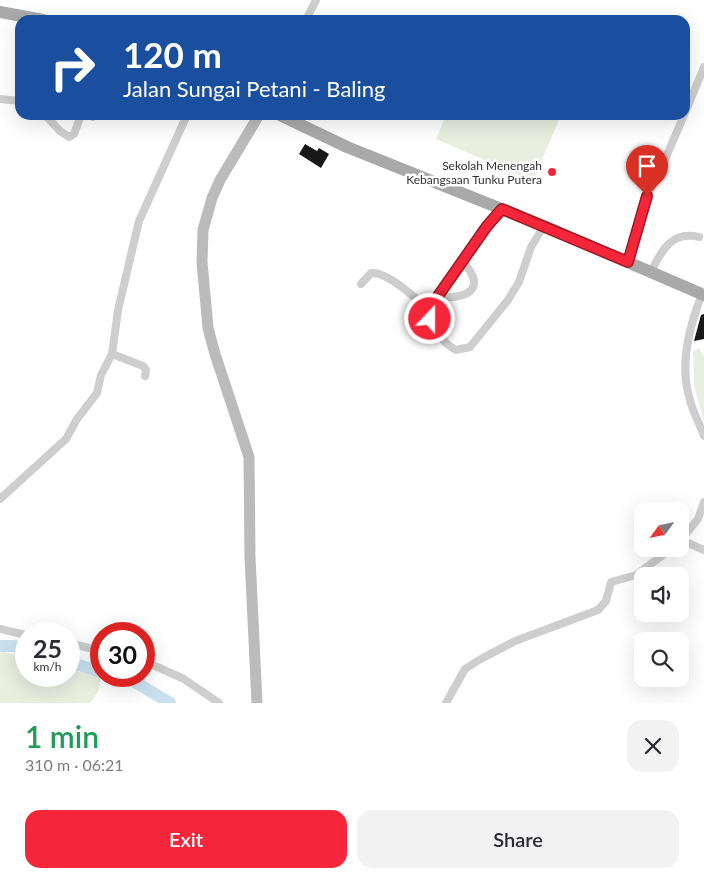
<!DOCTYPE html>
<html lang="en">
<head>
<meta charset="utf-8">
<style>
  body { margin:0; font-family:Lato,sans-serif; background:#f2f2f3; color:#2b2b33; height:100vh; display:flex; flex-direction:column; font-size:19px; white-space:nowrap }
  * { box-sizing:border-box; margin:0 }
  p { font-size:16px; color:#7c7c81 }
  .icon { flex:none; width:28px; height:28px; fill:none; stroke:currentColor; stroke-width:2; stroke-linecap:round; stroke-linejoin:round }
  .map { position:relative; height:703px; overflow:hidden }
  .panel { display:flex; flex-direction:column; background:#fff; flex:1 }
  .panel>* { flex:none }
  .hud { position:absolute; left:15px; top:15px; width:675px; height:105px; border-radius:15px; box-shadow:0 5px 20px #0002; background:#1a4fa0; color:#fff; overflow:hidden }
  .needle { width:32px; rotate:237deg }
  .fabs { position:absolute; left:634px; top:502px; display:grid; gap:10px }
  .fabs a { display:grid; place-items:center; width:55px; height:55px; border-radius:10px; background:#fff; box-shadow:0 5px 20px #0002; font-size:25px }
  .speed { position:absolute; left:15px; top:622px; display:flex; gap:10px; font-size:25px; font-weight:700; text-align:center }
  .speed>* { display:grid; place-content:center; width:65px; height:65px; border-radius:50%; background:#fff; box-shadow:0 5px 20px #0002; line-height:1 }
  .speed small { font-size:12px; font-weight:400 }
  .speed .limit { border:8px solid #d22; background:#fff; color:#111 }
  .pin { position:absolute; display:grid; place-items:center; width:42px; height:42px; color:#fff; margin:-51px -21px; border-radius:50% 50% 50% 0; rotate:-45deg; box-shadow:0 0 5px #0007 }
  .pin .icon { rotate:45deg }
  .me { position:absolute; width:55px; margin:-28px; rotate:22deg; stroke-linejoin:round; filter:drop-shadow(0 0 4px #0008) }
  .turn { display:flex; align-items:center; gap:18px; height:105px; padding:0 25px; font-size:22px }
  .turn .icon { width:65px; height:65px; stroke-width:2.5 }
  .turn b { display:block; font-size:35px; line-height:42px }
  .round { display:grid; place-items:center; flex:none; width:52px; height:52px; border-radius:15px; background:#f2f2f3 }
  .overview { display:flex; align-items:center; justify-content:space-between; height:85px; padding:0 25px }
  h1 { font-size:30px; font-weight:600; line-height:38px; color:#1e9e55 }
  .primary-button { display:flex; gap:10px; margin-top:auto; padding:10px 25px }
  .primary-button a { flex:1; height:58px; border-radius:15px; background:#f6263a; color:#fff; font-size:20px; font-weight:600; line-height:58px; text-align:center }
  .primary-button a+a { background:#f2f2f3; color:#2b2b33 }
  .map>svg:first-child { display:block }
  .green { fill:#e8efdf }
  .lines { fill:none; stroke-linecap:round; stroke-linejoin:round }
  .river { stroke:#cae2f0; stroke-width:12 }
  .building { fill:#181818 }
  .street { stroke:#cecece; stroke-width:8 }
  .secondary { stroke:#bbb; stroke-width:11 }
  .primary { stroke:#a9a9a9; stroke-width:12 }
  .route-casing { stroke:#a01926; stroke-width:12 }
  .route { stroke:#f6263a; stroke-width:9 }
  .poi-dot { fill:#f6263a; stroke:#fff; stroke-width:2 }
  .labels { text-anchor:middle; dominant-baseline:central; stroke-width:5; stroke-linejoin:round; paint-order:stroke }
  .poi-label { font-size:12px; fill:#313131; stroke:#fff; text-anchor:end }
</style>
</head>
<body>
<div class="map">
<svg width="704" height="703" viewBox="0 0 704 703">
  <rect width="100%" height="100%" fill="#fff"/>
  <g class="green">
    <path d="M446,115H561L533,181L436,139Z"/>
    <path d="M699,348L704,357V422L694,386L693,351Z"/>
    <path d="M0,651L26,657V676H69V669L101,678L99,689L91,703H0Z"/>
  </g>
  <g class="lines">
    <g class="river">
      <path d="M0,646H14L26,650"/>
      <path d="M69,662L101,672"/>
      <path d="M117,676L135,682L170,703"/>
    </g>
  </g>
  <g class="building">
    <path d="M305,144L317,151L319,148L329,154L321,168L299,154Z"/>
    <path d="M704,314V339L694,341L701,315Z"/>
  </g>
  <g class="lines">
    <g class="street">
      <path d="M306,20L316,0"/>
      <path d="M0,99L20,101"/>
      <path d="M685,113L704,67"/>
      <path d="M45,115L60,131L69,137L74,134L81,115"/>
      <path d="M88,115L93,117L96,115"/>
      <path d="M502,209L487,226L429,310C428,325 444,344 456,350L470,347L508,300L519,282L531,247L544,226"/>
      <path d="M628,262L647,196L661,169L684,115"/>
      <path d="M651,272C661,251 672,230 699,237"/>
      <path d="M361,284L371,273C387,271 417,299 429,310"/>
      <path d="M702,294C689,327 679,365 690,400C693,413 700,424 704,436"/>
      <path d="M439,297C466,299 488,290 463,262"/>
      <path d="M112,354L143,366L146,370L145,376"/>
      <path d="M0,499L66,439L77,419L97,393L101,375L112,354L118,310L139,221L187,115"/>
      <path d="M680,541L698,519L704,502"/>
      <path d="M680,542L688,543L704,550"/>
      <path d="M0,629L26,635"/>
      <path d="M69,643L101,651"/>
      <path d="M144,661L184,679L219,703"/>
      <path d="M446,703L465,669L479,660L515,641L598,610L606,601L611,582L636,575L671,549"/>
    </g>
    <path class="secondary" d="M257,703L250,557L249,457L215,354L208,328L202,262L203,230L212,198L220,180L259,115"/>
    <g class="primary">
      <path d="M0,12L43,20"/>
      <path d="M280,115L347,147L544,226L704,295"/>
    </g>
  </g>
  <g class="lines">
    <g class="route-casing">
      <path id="route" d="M430,319L429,310L431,306L487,226L502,209L628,262L647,196"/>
    </g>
    <use href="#route" class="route"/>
  </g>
  <circle class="poi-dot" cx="552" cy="172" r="5"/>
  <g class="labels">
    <g class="poi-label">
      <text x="542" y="165">Sekolah Menengah<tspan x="542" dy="14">Kebangsaan Tunku Putera</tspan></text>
    </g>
  </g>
</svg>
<div class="fabs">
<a><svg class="needle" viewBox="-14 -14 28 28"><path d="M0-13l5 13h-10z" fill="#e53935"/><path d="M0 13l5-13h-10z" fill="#7c7c81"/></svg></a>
<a><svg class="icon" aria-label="sound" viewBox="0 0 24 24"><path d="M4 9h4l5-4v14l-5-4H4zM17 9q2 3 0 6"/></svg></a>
<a><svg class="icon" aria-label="search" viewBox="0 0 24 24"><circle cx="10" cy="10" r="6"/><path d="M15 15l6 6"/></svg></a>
</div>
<div class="speed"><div>25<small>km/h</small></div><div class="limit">30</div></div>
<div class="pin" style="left:647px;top:196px;background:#d93025"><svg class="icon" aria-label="arrive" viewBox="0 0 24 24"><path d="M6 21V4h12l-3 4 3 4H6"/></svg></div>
<svg class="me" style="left:430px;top:319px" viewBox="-20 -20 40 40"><circle r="17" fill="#f6263a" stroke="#fff" stroke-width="3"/><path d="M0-11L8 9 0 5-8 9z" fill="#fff"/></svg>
<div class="hud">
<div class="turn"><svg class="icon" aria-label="right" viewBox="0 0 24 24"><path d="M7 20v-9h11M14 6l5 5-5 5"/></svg><div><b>120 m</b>Jalan Sungai Petani - Baling</div></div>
</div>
</div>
<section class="panel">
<div class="overview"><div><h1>1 min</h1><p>310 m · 06:21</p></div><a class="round"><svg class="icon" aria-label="close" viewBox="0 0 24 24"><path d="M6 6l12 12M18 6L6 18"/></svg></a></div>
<div class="primary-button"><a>Exit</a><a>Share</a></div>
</section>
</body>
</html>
